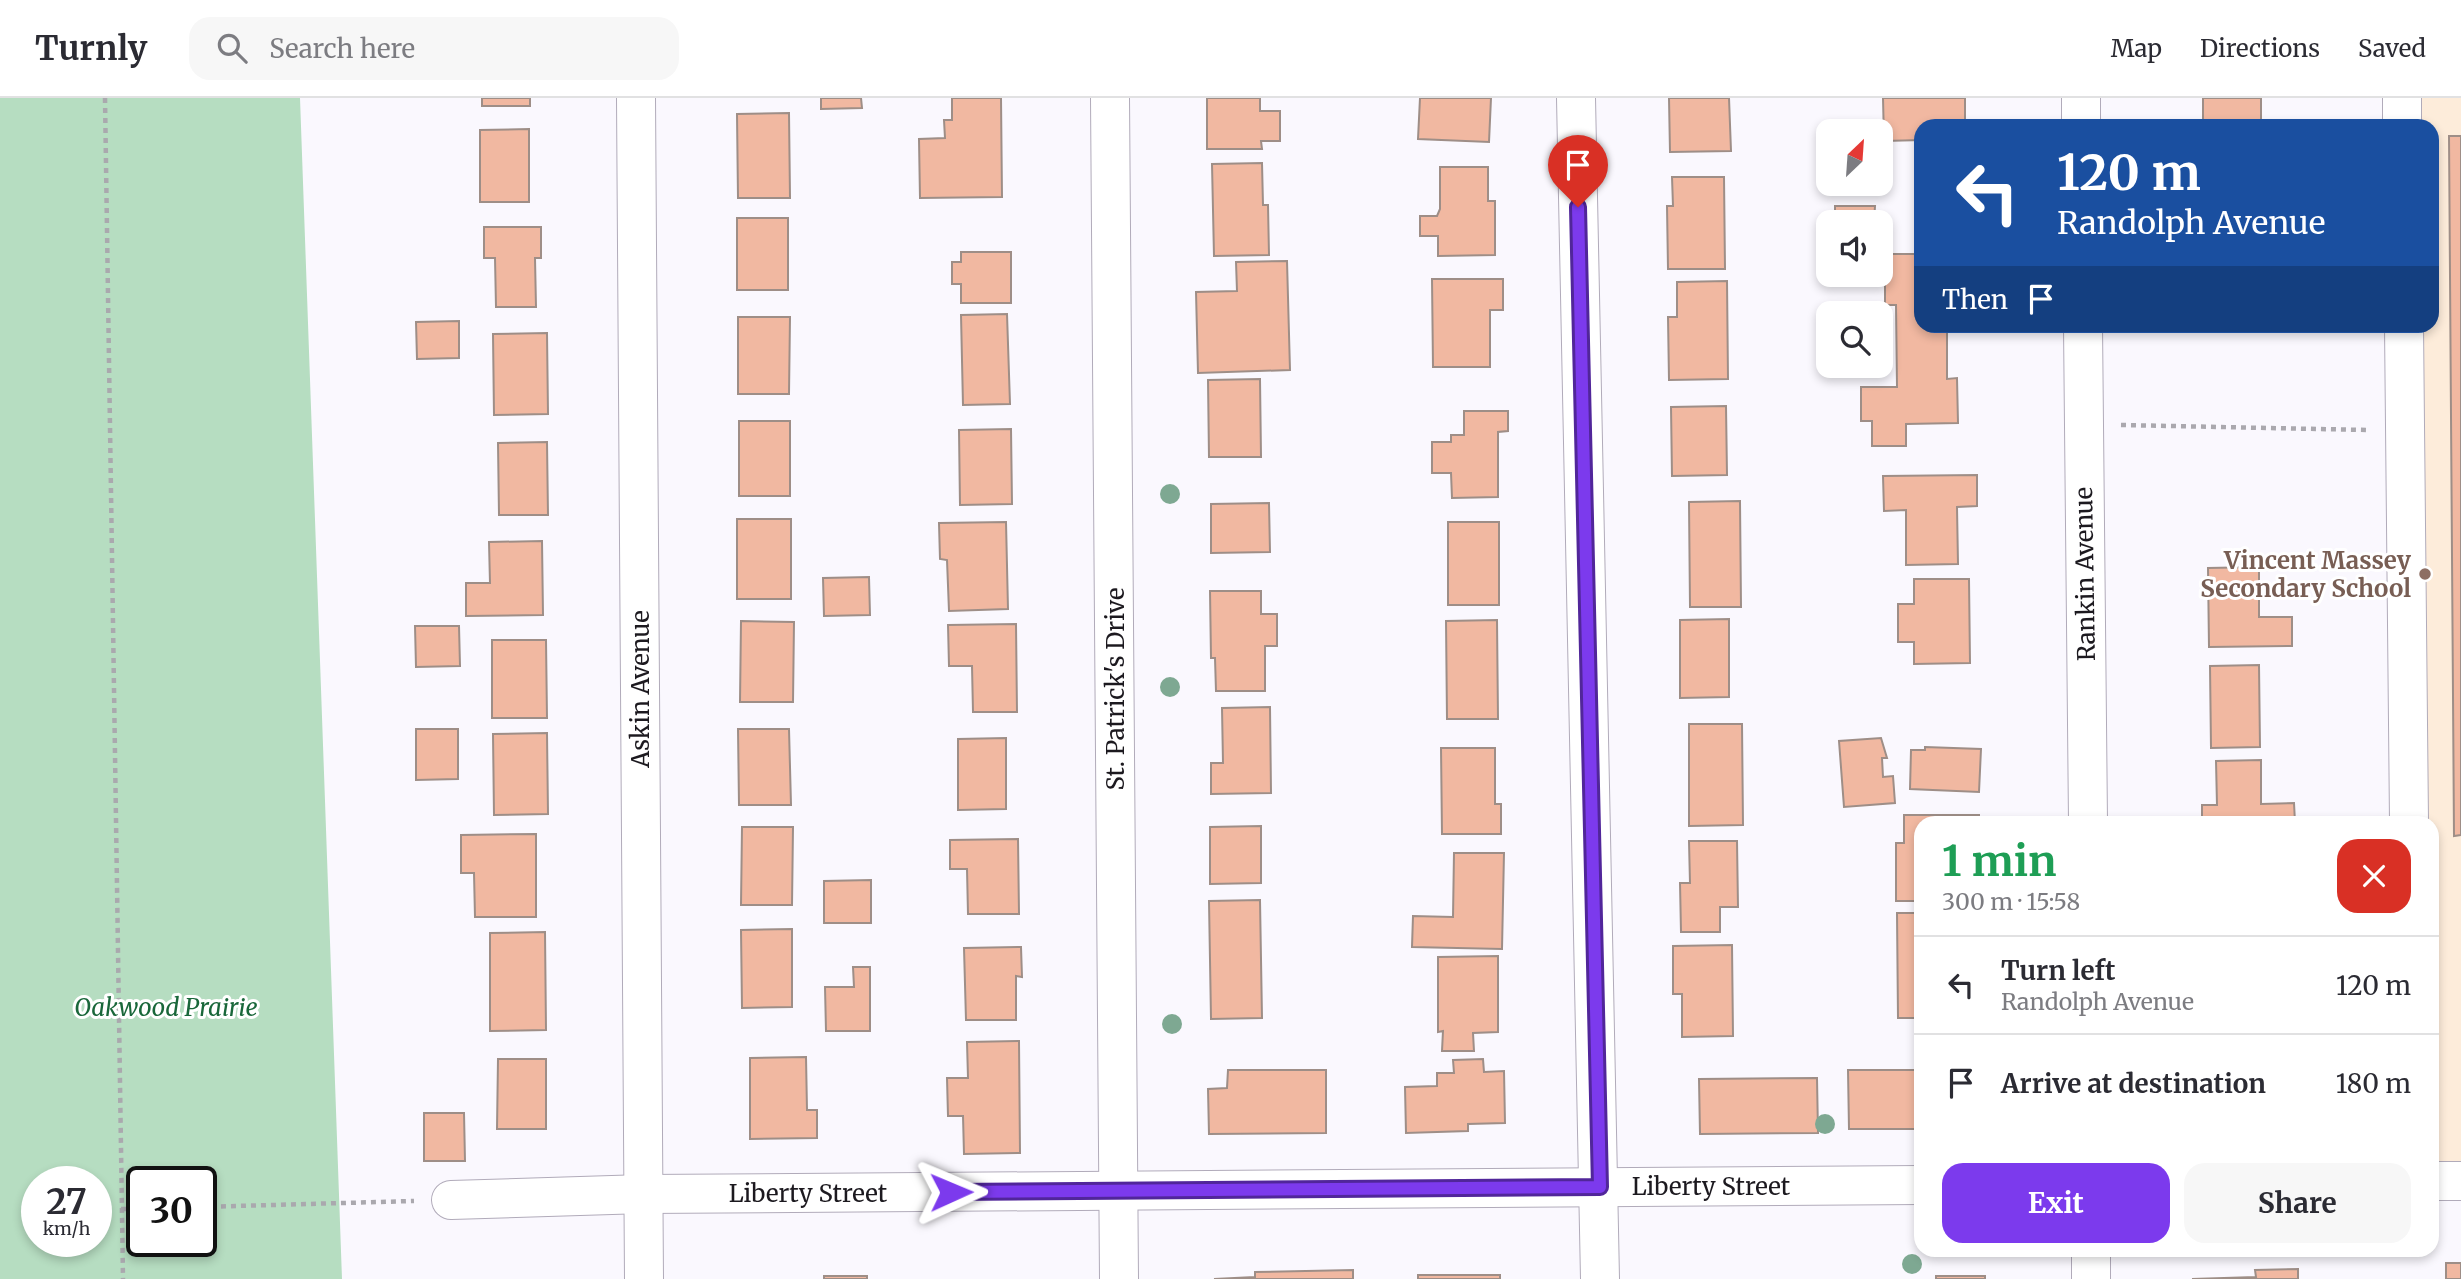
<!DOCTYPE html>
<html lang="en">
<head>
<meta charset="utf-8">
<style>
  body { margin:0; font-family:Merriweather,serif; background:#f7f7f7; color:#2b2b33; height:100vh; display:flex; flex-direction:column; font-size:26px; white-space:nowrap }
  * { box-sizing:border-box; margin:0 }
  p { font-size:23px; color:#7c7c81 }
  .icon { flex:none; width:38px; height:38px; fill:none; stroke:currentColor; stroke-width:2; stroke-linecap:round; stroke-linejoin:round }
  .map { position:relative; flex:1; overflow:hidden }
  .panel { position:absolute; left:1914px; top:718px; width:525px; height:441px; display:flex; flex-direction:column; background:#fff; border-radius:21px; box-shadow:0 4px 10px #0003 }
  .panel>* { flex:none }
  .top-card { position:absolute; left:1914px; top:21px; width:525px; height:214px; border-radius:21px; box-shadow:0 4px 10px #0003; background:#1a4fa0; color:#fff; overflow:hidden }
  .needle { width:46px; rotate:25deg }
  .fabs { position:absolute; left:1816px; top:21px; display:grid; gap:14px }
  .fabs a { display:grid; place-items:center; width:77px; height:77px; border-radius:14px; background:#fff; box-shadow:0 4px 10px #0003; font-size:35px }
  .speed { position:absolute; left:21px; top:1068px; display:flex; gap:14px; font-size:35px; font-weight:700; text-align:center }
  .speed>* { display:grid; place-content:center; width:91px; height:91px; border-radius:50%; background:#fff; box-shadow:0 4px 10px #0003; line-height:1 }
  .speed small { font-size:18px; font-weight:400 }
  .speed .limit { border:4px solid #111; border-radius:10px; background:#fff; color:#111 }
  .pin { position:absolute; display:grid; place-items:center; width:60px; height:60px; color:#fff; margin:-72px -30px; border-radius:50% 50% 50% 0; rotate:-45deg; box-shadow:0 0 7px #0007 }
  .pin .icon { rotate:45deg }
  .me { position:absolute; width:77px; margin:-38px; rotate:89deg; stroke-linejoin:round; filter:drop-shadow(0 0 5px #0008) }
  .turn { display:flex; align-items:center; gap:24px; height:147px; padding:0 28px; font-size:32px }
  .turn .icon { width:91px; height:91px; stroke-width:2.5 }
  .turn b { display:block; font-size:49px; line-height:60px }
  .then { display:flex; align-items:center; height:66px; padding:0 28px; background:#0003; gap:14px; font-size:26px }
  .round { display:grid; place-items:center; flex:none; width:74px; height:74px; border-radius:21px; background:#f7f7f7 }
  .summary { display:flex; align-items:center; justify-content:space-between; height:119px; padding:0 28px }
  h1 { font-size:42px; font-weight:700; line-height:52px; color:#1e9e55 }
  .action { display:flex; gap:14px; margin-top:auto; padding:14px 28px }
  .action a { flex:1; height:80px; border-radius:21px; background:#7c3aed; color:#fff; font-size:28px; font-weight:700; line-height:80px; text-align:center }
  .action a+a { background:#f7f7f7; color:#2b2b33 }
  ul { padding:0; list-style:none }
  li { display:flex; align-items:center; gap:21px; height:98px; padding:0 28px; border-top:2px solid #e1e1e2 }
  li div { flex:1 }
  li b { display:block; font-size:26px }
  li em { font-style:normal }
  header { display:flex; align-items:center; gap:42px; box-sizing:border-box; height:98px; padding:0 35px; background:#fff; border-bottom:2px solid #e1e1e2 }
  header strong { font-size:33px }
  nav { display:flex; gap:38px; margin-inline-start:auto; font-size:24px }
  .search { width:490px; height:63px; background:#f7f7f7; display:flex; align-items:center; gap:18px; box-sizing:border-box; padding:0 24px; border-radius:21px; color:#7c7c81; font-size:26px }
  .map>svg:first-child { display:block }
  .education { fill:#fdecda }
  .green { fill:#b6ddc1; fill-rule:evenodd }
  .building { fill:#f1b8a1; stroke:#9e8e87; stroke-width:2 }
  .lines { fill:none; stroke-linecap:round; stroke-linejoin:round }
  .minor-casing { stroke:#b1abba; stroke-width:40 }
  .path { stroke:#aaa8ae; stroke-width:4.5; stroke-dasharray:5 5; stroke-linecap:butt }
  .minor { stroke:#fff; stroke-width:38 }
  .tree { fill:#7ea892 }
  .route-casing { stroke:#51269a; stroke-width:18 }
  .route { stroke:#7c3aed; stroke-width:12 }
  .education-dot { fill:#8d6e63; stroke:#fff; stroke-width:2.5 }
  .labels { text-anchor:middle; dominant-baseline:central; stroke-width:6; stroke-linejoin:round; paint-order:stroke }
  .education-label { font-size:24px; font-weight:bold; fill:#785e54; stroke:#fff; text-anchor:end }
  .street-label { font-size:24px; fill:#1c191f; stroke:#fff }
  .park-label { font-size:24px; font-style:italic; fill:#19673a; stroke:#fff }
</style>
</head>
<body>
<header>
<strong>Turnly</strong>
<div class="search"><svg class="icon" aria-label="search" viewBox="0 0 24 24"><circle cx="10" cy="10" r="6"/><path d="M15 15l6 6"/></svg>Search here</div>
<nav><a>Map</a><a>Directions</a><a>Saved</a></nav>
</header>
<div class="map">
<svg width="2461" height="1181" viewBox="0 0 2461 1181">
  <rect width="100%" height="100%" fill="#faf8fe"/>
  <path class="education" d="M2384,0H2461V1064H2433L2432,724H2393L2387,228H2432V28H2385Z"/>
  <path class="green" d="M0,0H300L342,1181H0ZM37,1083H96V1143H37ZM142,1083H201V1143H142Z"/>
  <g class="building">
    <rect x="482" y="0" width="48" height="8"/>
    <path d="M821,0H861L862,10L821,11Z"/>
    <path d="M952,0H1001L1002,99L920,100L919,41L945,40L944,22H952Z"/>
    <path d="M1207,0H1260V13H1280V43H1261L1262,51H1207Z"/>
    <path d="M1420,0H1491L1489,44L1418,41Z"/>
    <path d="M1669,0H1729L1731,53L1670,54Z"/>
    <path d="M1883,0H1965V28H1922V42L1884,43Z"/>
    <rect x="2203" y="0" width="58" height="28"/>
    <path d="M789,15L790,100H738L737,16Z"/>
    <path d="M529,31V104H480V32Z"/>
    <path d="M2449,38H2461V737L2454,738Z"/>
    <path d="M1262,65L1263,107H1268L1269,157L1214,158L1212,66Z"/>
    <path d="M1440,69H1488V103H1495V157L1438,158V138H1420V118H1437L1440,111Z"/>
    <path d="M1672,79H1724L1725,171H1668L1667,108H1673Z"/>
    <path d="M1917,97H1922V142L1918,143Z"/>
    <path d="M1835,108H1875L1874,124H1835Z"/>
    <rect x="737" y="120" width="51" height="72"/>
    <path d="M484,129H541V160H535L536,209H496L495,160H484Z"/>
    <path d="M961,154H1011V205H961V186H952V164H961Z"/>
    <path d="M1885,156H1922V228H1947V281L1957,280L1958,325L1906,326V348H1872V323H1861V289H1897L1896,207H1885Z"/>
    <path d="M1287,163L1290,272L1198,275L1196,194L1237,193L1236,164Z"/>
    <path d="M1432,181H1503V212H1490V269H1433Z"/>
    <path d="M1727,183L1728,281L1669,282L1668,219H1677V184Z"/>
    <path d="M1007,216L1010,306L963,307L961,217Z"/>
    <path d="M738,219H790L789,296H738Z"/>
    <path d="M459,223V260L417,261L416,224Z"/>
    <path d="M547,235L548,316L494,317L493,236Z"/>
    <path d="M1260,281L1261,359H1209L1208,282Z"/>
    <path d="M1726,308L1727,377L1672,378L1671,309Z"/>
    <path d="M1464,313H1508V333L1498,334V399L1452,400L1451,375H1432V344H1451V337H1464Z"/>
    <rect x="739" y="323" width="51" height="75"/>
    <path d="M1011,331L1012,406L960,407L959,332Z"/>
    <path d="M547,344L548,417H499L498,345Z"/>
    <path d="M1977,377V408L1957,409L1958,466L1906,467V412L1884,413L1883,378Z"/>
    <path d="M1740,403L1741,509H1690L1689,404Z"/>
    <path d="M1269,405L1270,454L1211,455V406Z"/>
    <rect x="737" y="421" width="54" height="80"/>
    <path d="M1006,424L1008,511L949,513L947,462L940,461L939,425Z"/>
    <rect x="1448" y="424" width="51" height="83"/>
    <path d="M542,443L543,517L466,518V485H490L489,444Z"/>
    <path d="M2259,469V519H2292V548L2209,549L2208,470Z"/>
    <path d="M869,479L870,517L824,518L823,480Z"/>
    <path d="M1914,481H1969L1970,565L1914,566V544H1898V506H1914Z"/>
    <path d="M1210,493H1261V516H1277V548H1265V593H1216L1215,560H1211Z"/>
    <path d="M1729,521V599L1680,600V522Z"/>
    <path d="M1497,522L1498,621H1447L1446,523Z"/>
    <path d="M741,523L794,524L793,604H740Z"/>
    <path d="M1016,526L1017,614H973L972,568H949L948,527Z"/>
    <path d="M415,528H459L460,568L416,569Z"/>
    <path d="M492,542H546L547,620H492Z"/>
    <path d="M2259,567L2260,649L2211,650L2210,568Z"/>
    <path d="M1270,609L1271,695L1211,696V665H1223L1222,610Z"/>
    <path d="M1689,626H1742L1743,727L1689,728Z"/>
    <path d="M416,631H458V681L416,682Z"/>
    <path d="M738,631H789L791,707H739Z"/>
    <path d="M547,635L548,716L494,717L493,636Z"/>
    <path d="M1006,640V711L958,712V641Z"/>
    <path d="M1881,640L1887,660H1882L1883,679L1893,678L1895,705L1844,709L1839,643Z"/>
    <path d="M1925,649L1981,651L1979,694L1910,691L1911,652H1925Z"/>
    <path d="M1441,650H1495V706H1501V736H1442Z"/>
    <path d="M2261,662V706L2294,705L2295,724H2202V707H2217L2216,663Z"/>
    <path d="M1904,717H1979V724H1922V803H1896V745H1904Z"/>
    <path d="M1261,728V785L1210,786V729Z"/>
    <path d="M742,729H793L792,807H741Z"/>
    <path d="M536,736V819H475L474,775H461V737Z"/>
    <path d="M1018,741L1019,816H968L967,771H950V742Z"/>
    <path d="M1689,743H1737L1738,809H1720V834H1681L1680,785H1690Z"/>
    <path d="M1454,755H1504L1502,851L1412,849L1413,818L1453,819Z"/>
    <path d="M871,782V825H824V783Z"/>
    <path d="M1260,802L1262,920L1211,921L1209,803Z"/>
    <path d="M1897,815H1922V920H1898Z"/>
    <path d="M792,831V909L742,910L741,832Z"/>
    <path d="M545,834L546,932L490,933V835Z"/>
    <path d="M1732,847L1733,938L1682,939V896H1673V848Z"/>
    <path d="M1021,849L1022,879L1016,878V922H966L964,850Z"/>
    <path d="M1498,858V934L1473,935L1474,953H1442L1443,933L1438,934V859Z"/>
    <path d="M853,869H870V933H826L825,889H854Z"/>
    <path d="M1019,943L1020,1055L964,1056L963,1018H948L947,980H968L967,944Z"/>
    <path d="M806,959L807,1012H817V1040L750,1041V960Z"/>
    <path d="M498,961H546V1031H497Z"/>
    <path d="M1483,961L1484,974L1504,973L1505,1025L1468,1026V1033L1406,1035L1405,989L1437,988V975H1454L1453,962Z"/>
    <path d="M1228,972H1326V1035L1209,1036L1208,991L1227,990Z"/>
    <path d="M1848,972H1922V1031H1849Z"/>
    <path d="M1817,980L1818,1035L1700,1036L1699,981Z"/>
    <path d="M424,1015H464L465,1063H424Z"/>
    <rect x="2446" y="1165" width="15" height="16"/>
    <path d="M2298,1171V1181H2192L2256,1179L2255,1172Z"/>
    <path d="M1353,1172V1181H1214L1255,1179V1174Z"/>
    <rect x="1418" y="1177" width="82" height="4"/>
    <rect x="824" y="1178" width="43" height="3"/>
    <rect x="1936" y="1178" width="49" height="3"/>
  </g>
  <g class="lines">
    <g class="minor-casing">
      <g id="minor">
        <path d="M636,0L644,1181"/>
        <path d="M1110,0L1119,1181"/>
        <path d="M1576,0L1600,1181"/>
        <path d="M2081,0V28"/>
        <path d="M2402,0V28"/>
        <path d="M2083,228L2088,724"/>
        <path d="M2404,228L2409,724"/>
        <path d="M2432,1083H2461"/>
        <path d="M451,1102L644,1096L1922,1087"/>
        <path d="M2091,1181V1152"/>
      </g>
    </g>
    <g class="path">
      <path d="M105,0L123,1181"/>
      <path d="M2121,327L2368,332"/>
      <path d="M201,1109L414,1103"/>
      <path d="M121,1111H142"/>
    </g>
    <use href="#minor" class="minor"/>
  </g>
  <g class="tree">
    <circle cx="1170" cy="396" r="10"/>
    <circle cx="1170" cy="589" r="10"/>
    <circle cx="1172" cy="926" r="10"/>
    <circle cx="1825" cy="1026" r="10"/>
    <circle cx="1912" cy="1166" r="10"/>
  </g>
  <g class="lines">
    <g class="route-casing">
      <path id="route" d="M951,1094L1600,1089L1578,109"/>
    </g>
    <use href="#route" class="route"/>
  </g>
  <circle class="education-dot" cx="2425" cy="476" r="7"/>
  <g class="labels">
    <g class="education-label">
      <text x="2411" y="462">Vincent Massey<tspan x="2411" dy="28">Secondary School</tspan></text>
    </g>
    <g class="street-label">
      <text transform="translate(2085 476) rotate(-91)">Rankin Avenue</text>
      <text transform="translate(640 591) rotate(-90)">Askin Avenue</text>
      <text transform="translate(1115 591) rotate(-90)">St. Patrick's Drive</text>
      <text x="1711" y="1088">Liberty Street</text>
      <text x="808" y="1095">Liberty Street</text>
    </g>
    <g class="park-label">
      <text x="166" y="909">Oakwood Prairie</text>
    </g>
  </g>
</svg>
<div class="fabs">
<a><svg class="needle" viewBox="-14 -14 28 28"><path d="M0-13l5 13h-10z" fill="#e53935"/><path d="M0 13l5-13h-10z" fill="#7c7c81"/></svg></a>
<a><svg class="icon" aria-label="sound" viewBox="0 0 24 24"><path d="M4 9h4l5-4v14l-5-4H4zM17 9q2 3 0 6"/></svg></a>
<a><svg class="icon" aria-label="search" viewBox="0 0 24 24"><circle cx="10" cy="10" r="6"/><path d="M15 15l6 6"/></svg></a>
</div>
<div class="speed"><div>27<small>km/h</small></div><div class="limit">30</div></div>
<div class="pin" style="left:1578px;top:109px;background:#d93025"><svg class="icon" aria-label="arrive" viewBox="0 0 24 24"><path d="M6 21V4h12l-3 4 3 4H6"/></svg></div>
<svg class="me" style="left:951px;top:1094px" viewBox="-20 -20 40 40"><path d="M0-17L14 15 0 8-14 15z" fill="#7c3aed" stroke="#fff" stroke-width="4"/></svg>
<div class="top-card">
<div class="turn"><svg class="icon" aria-label="left" viewBox="0 0 24 24"><path d="M17 20v-9H6M10 6l-5 5 5 5"/></svg><div><b>120 m</b>Randolph Avenue</div></div>
<div class="then">Then<svg class="icon" aria-label="arrive" viewBox="0 0 24 24"><path d="M6 21V4h12l-3 4 3 4H6"/></svg></div>
</div>
<section class="panel">
<div class="summary"><div><h1>1 min</h1><p>300 m · 15:58</p></div><a class="round" style="background:#d93025;color:#fff"><svg class="icon" aria-label="close" viewBox="0 0 24 24"><path d="M6 6l12 12M18 6L6 18"/></svg></a></div>
<ul>
<li><svg class="icon" aria-label="left" viewBox="0 0 24 24"><path d="M17 20v-9H6M10 6l-5 5 5 5"/></svg><div><b>Turn left</b><p>Randolph Avenue</p></div><em>120 m</em></li>
<li><svg class="icon" aria-label="arrive" viewBox="0 0 24 24"><path d="M6 21V4h12l-3 4 3 4H6"/></svg><div><b>Arrive at destination</b></div><em>180 m</em></li>
</ul>
<div class="action"><a>Exit</a><a>Share</a></div>
</section>
</div>
</body>
</html>
